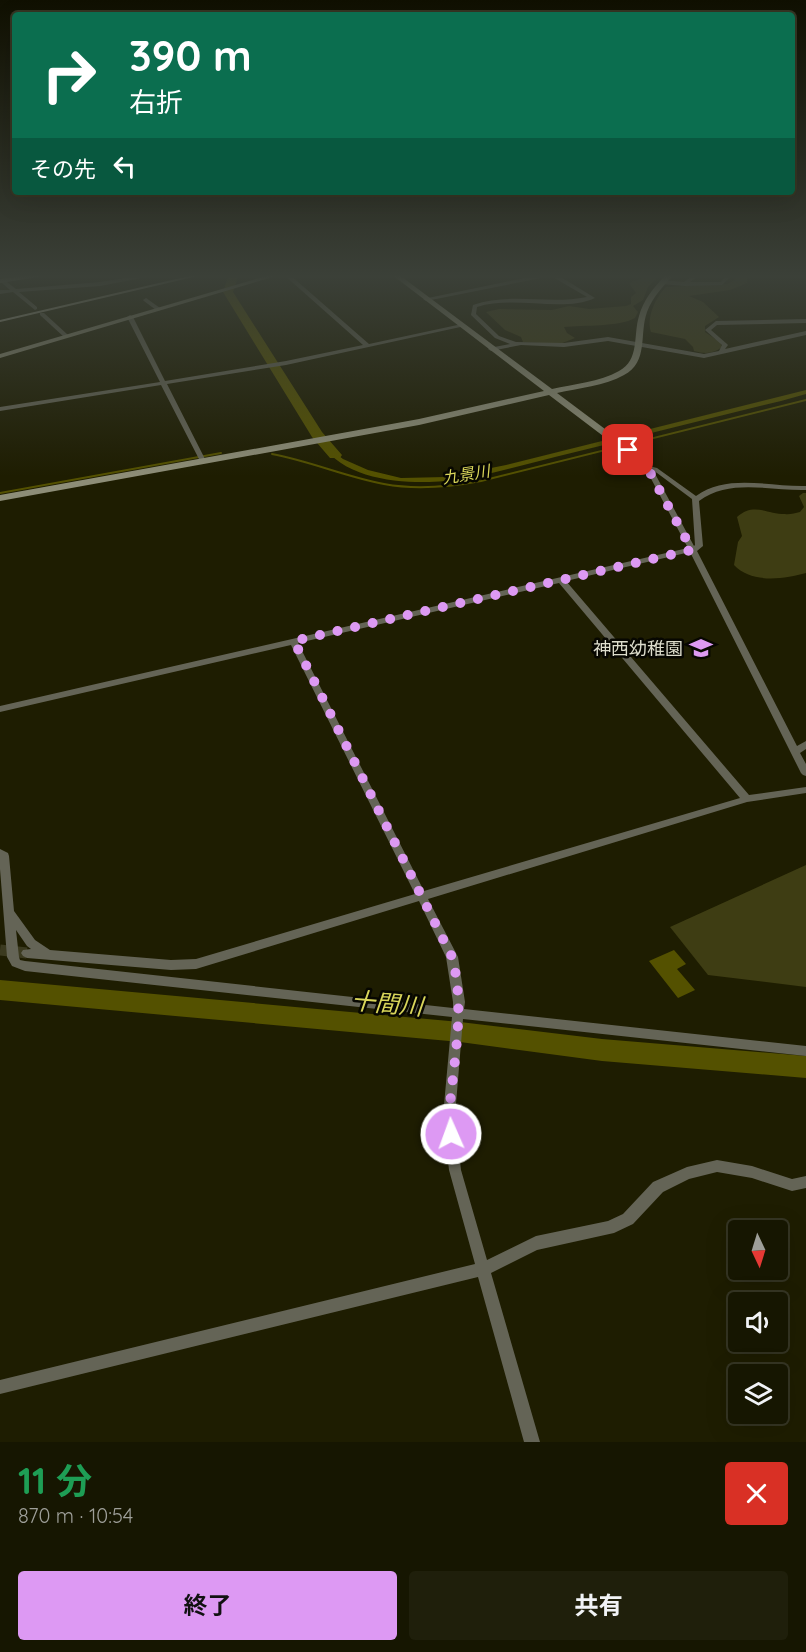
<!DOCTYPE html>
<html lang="ja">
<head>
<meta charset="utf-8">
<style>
  body { margin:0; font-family:Quicksand,"Noto Sans JP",sans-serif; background:#1f1f0b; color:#f1f3f6; height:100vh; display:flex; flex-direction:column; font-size:22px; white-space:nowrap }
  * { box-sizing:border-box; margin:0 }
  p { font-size:20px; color:#9e9f99 }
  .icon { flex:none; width:33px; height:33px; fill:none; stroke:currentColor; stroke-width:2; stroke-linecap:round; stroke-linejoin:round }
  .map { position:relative; height:1442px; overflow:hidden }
  .drawer { display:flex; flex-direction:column; background:#161601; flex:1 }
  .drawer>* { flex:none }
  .banner { position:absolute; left:12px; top:12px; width:783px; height:183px; border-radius:6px; box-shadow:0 6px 24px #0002,0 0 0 2px #353523; background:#0b6e4f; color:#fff; overflow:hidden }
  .needle { width:39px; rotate:176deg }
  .buttons { position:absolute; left:728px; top:1220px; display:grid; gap:12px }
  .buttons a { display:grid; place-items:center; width:60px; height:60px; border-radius:6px; background:#161601; box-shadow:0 6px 24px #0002,0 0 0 2px #353523; font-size:30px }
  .pin { position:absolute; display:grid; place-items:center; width:51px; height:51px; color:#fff; margin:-26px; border-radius:12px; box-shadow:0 3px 9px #0006 }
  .me { position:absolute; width:66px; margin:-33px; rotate:358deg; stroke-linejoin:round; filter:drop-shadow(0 0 4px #0008) }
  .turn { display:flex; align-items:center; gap:21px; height:126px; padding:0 18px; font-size:27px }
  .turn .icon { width:78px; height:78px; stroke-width:2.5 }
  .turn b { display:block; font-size:42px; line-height:51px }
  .then { display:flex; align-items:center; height:57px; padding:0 18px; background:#0003; gap:12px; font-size:22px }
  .round { display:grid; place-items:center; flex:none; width:63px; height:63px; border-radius:6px; background:#1f1f0b }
  .overview { display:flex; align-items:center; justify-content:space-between; height:102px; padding:0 18px }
  h1 { font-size:36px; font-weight:700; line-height:45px; color:#1e9e55 }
  .cta { display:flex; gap:12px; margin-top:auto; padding:12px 18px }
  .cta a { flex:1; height:69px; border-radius:6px; background:#dd99f3; color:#111; font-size:24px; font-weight:700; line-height:69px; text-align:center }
  .cta a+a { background:#1f1f0b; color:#f1f3f6 }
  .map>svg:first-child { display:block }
  .green { fill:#3e3d13 }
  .water { fill:#545100 }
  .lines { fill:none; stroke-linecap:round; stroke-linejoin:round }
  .stream { stroke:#545100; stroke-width:2 }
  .river { fill:#545100; fill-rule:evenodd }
  .street-tunnel { stroke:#3b3a1f; stroke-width:11; stroke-dasharray:11 5; stroke-linecap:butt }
  .street { fill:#646456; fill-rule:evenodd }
  .secondary { fill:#8d8d77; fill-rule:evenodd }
  .rail { stroke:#abab97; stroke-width:2 }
  .route { stroke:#dd99f3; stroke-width:10; stroke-dasharray:0 18 }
  .labels { text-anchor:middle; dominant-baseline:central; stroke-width:5; stroke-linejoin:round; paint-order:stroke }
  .far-water-label { font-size:16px; font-style:italic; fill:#d9d65a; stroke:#070701 }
  .poi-label { font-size:18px; fill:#ddc; stroke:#070701; text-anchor:end }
  .near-water-label { font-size:24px; font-style:italic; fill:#d9d65a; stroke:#070701 }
</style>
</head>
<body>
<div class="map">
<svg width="806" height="1442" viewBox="0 0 806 1442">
  <rect width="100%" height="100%" fill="#1e1d01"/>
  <g class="green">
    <path d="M652,274H661L648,287L643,300L633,306L638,312L635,318C619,327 583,325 564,327L567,333L575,338L560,344L523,342L521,337L505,330L486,312L499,309L552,310L569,306L589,309L626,306L631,304V297L636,293L629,283Z"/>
    <path d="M733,274H747V283L730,290L689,296L703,302L719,317L705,326V332L720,342L722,347C713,354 705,354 694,351L693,347L685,339L651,332C646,317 656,297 666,287L727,284L735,280Z"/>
    <path d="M803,493H806V573C784,579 752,584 734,565L738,542L742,536L737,517C754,502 766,514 785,514C789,515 795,513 800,512L804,507L799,496Z"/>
    <path d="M806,865V987L708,975L670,927Z"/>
  </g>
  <g class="water">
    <path d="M806,390V394L781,401C705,419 630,439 555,457C514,467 471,481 429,482C394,483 341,477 322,443L326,442L331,450L343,459L368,470L401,478L446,477L506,465Z"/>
    <path d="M674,950L686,964L677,969L695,990L678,998L649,961Z"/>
  </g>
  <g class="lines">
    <g class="stream">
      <path d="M272,454C310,461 346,477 384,484C416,490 449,487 481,481L806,400"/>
      <path d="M0,493L221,453"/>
    </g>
    <g class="river">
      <path d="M229,274H239L233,292L322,432L342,455L340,458H330L312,437L223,292Z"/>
      <path d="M0,980L460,1022L602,1039L806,1056V1078L602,1061L460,1042L0,1000Z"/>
    </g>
    <path class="street-tunnel" d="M0,950L27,953"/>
    <g class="street">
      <path d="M150,274H162L100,286L19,292L37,307V309L35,310L13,292L0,294V290H10L1,282V280L3,279L16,289L100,282Z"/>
      <path d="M283,274H289L369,344L462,324L465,326L286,365L167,384L206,461L203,463L200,461L161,385L0,411V407L160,382L127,317L130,315L133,317L165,381L286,361L363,345Z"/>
      <path d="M544,274H556L595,298C563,313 514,295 477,307L476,314L499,336L516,342L564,343L608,337L704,354L719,351L722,345L705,330L716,321L806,319V323L717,325L711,330L727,344L728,345L725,349L806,331V335L704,358L608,341L564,347L521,345L491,351L488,349L489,348L510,344L495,338L471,315L473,305C510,292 549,305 587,297L551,276L426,301L423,299Z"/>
      <path d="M695,274H701L690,282H721L727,274H733L722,285L685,286L662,284L659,282L662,280L684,282Z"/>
      <path d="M146,298L160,308V310H156L144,301L143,300Z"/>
      <path d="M40,313H44L68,335V337H64L40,315Z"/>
      <path d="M618,441L646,462L649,466L657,468L696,496C727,473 770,487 806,486V490C770,491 730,478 699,501L703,546L697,551L797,746L806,741V749L800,753L806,764V776L803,775L801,773L690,552L566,581L749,795L806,787V793L747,802L428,899L458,957L465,1002L464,1009L806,1046V1056L463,1019L455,1116L461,1170L487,1260L536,1236L608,1221L623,1214L653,1182L687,1167L717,1160L752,1166L792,1179L806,1176V1188L792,1191L752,1178L717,1172L689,1179L663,1192L633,1224L614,1233L537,1250L491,1273L540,1442H524L478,1277L0,1394V1380L475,1264L449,1170L443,1116L452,1017L25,971L12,966L7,957L0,869V849L8,853L9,856L14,911L35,940L50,950L171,960L196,959L415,894L291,645L0,712V706L688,548L648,473L642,464L616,444V442ZM653,470L692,499L695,545L694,546ZM559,583L740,798L424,891L298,643ZM419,901L446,957L453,1002V1008L25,961L20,960L19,957L16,930L27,946L31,949L23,950L21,953L23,956L27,958L171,970L196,969Z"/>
    </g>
    <g class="secondary">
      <path d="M39,274H57L0,283V279Z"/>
      <path d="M273,274H283L0,358V354Z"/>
      <path d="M391,274H398L552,389C573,384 600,382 619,371C640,360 633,335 639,316C643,301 653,288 664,277L667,274H674C664,286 653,296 647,312C639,334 649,362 624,375C605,386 578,388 557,393L621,441V445H615L549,395L419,425L0,501V495L419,419L544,391Z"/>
    </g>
    <path class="rail" d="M0,321L202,274"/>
  </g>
  <linearGradient id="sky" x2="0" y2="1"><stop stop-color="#101001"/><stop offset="0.58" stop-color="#3b4038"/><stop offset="1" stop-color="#3b4038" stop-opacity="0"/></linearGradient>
  <rect width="806" height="476" fill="url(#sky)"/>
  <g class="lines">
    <path class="route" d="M451,1134L449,1116C453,1064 466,1008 452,957L294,641L692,550L647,467L628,450"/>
  </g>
  <defs>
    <g id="school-bare" transform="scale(1.8)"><path d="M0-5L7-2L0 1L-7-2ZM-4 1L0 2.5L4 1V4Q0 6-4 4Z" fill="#dd99f3" stroke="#070701" stroke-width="2.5" paint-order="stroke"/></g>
  </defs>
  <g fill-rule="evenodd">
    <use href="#school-bare" x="701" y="648"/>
  </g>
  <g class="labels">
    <g class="far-water-label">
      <text transform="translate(466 474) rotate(-9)">九景川</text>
    </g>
    <g class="poi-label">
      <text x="683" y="648">神西幼稚園</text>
    </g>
    <g class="near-water-label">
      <text transform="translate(387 1003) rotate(5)">十間川</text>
    </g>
  </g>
</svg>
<div class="buttons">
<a><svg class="needle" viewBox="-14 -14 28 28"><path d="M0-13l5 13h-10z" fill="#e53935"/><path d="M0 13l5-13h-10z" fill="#9e9f99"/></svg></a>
<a><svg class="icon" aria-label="sound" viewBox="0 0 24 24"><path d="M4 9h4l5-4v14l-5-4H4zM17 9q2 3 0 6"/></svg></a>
<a><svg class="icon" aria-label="layers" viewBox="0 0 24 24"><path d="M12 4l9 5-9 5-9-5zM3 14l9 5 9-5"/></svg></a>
</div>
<div class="pin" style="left:628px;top:450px;background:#d93025"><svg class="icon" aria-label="arrive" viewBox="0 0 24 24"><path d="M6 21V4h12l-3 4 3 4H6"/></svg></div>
<svg class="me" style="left:451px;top:1134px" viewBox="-20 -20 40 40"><circle r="17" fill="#dd99f3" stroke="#fff" stroke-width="3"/><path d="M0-11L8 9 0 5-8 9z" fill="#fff"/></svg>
<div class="banner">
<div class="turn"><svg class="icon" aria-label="right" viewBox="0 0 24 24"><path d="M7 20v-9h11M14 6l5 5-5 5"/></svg><div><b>390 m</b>右折</div></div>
<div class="then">その先<svg class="icon" aria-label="left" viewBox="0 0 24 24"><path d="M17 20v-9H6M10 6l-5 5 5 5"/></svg></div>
</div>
</div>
<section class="drawer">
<div class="overview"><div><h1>11 分</h1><p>870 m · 10:54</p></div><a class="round" style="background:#d93025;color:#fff"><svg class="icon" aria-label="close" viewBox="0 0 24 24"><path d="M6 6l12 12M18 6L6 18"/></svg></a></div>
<div class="cta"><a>終了</a><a>共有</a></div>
</section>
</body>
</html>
